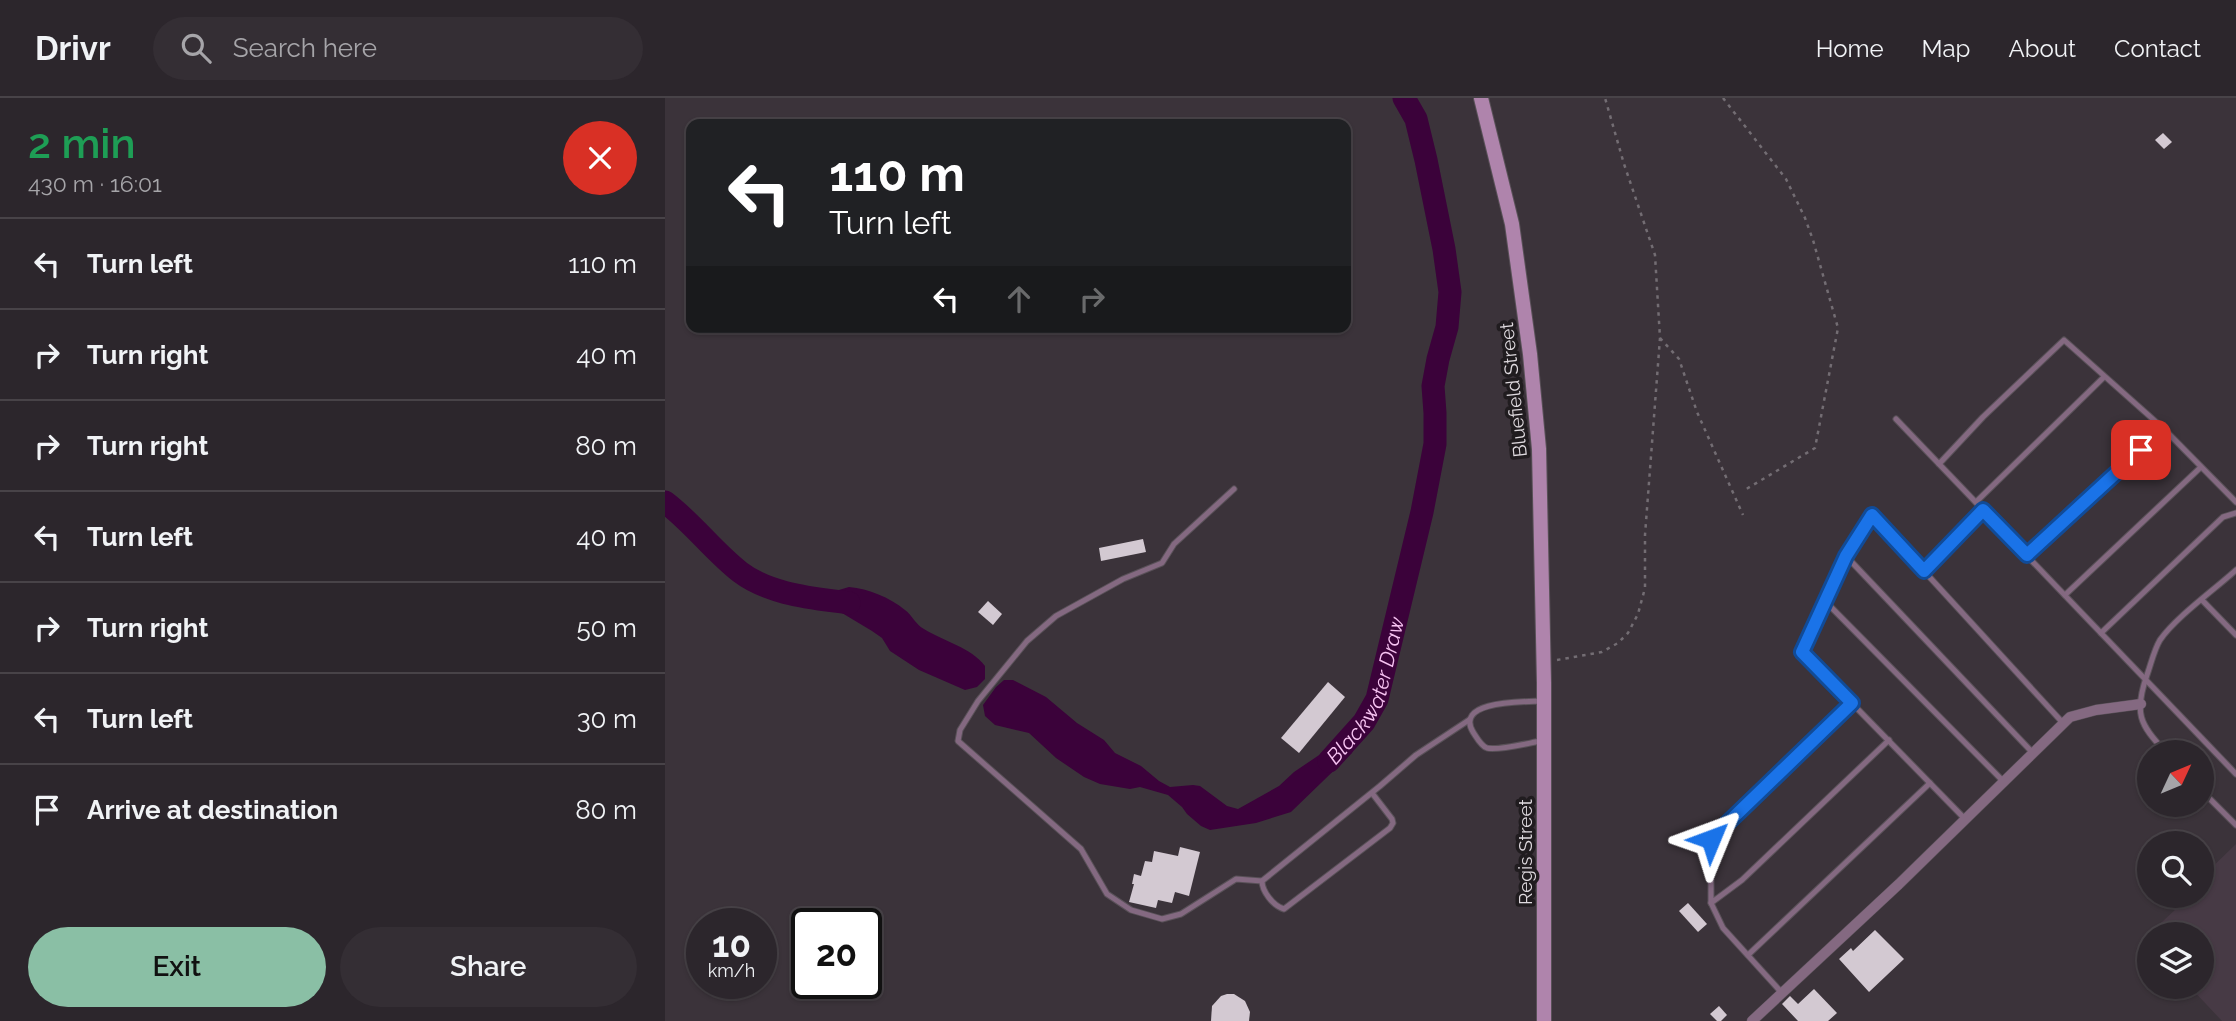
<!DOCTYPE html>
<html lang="en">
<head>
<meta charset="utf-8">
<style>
  body { margin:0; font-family:Raleway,sans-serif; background:#342e34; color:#f1f3f6; height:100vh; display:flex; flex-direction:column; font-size:26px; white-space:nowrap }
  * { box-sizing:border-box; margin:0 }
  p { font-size:23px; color:#a6a5a9 }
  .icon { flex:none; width:38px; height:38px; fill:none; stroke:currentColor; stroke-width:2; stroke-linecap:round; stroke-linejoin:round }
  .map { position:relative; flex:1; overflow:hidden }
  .drawer { display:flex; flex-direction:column; background:#2c262c; width:665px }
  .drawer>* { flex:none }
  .top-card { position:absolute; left:21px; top:21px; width:665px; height:214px; border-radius:14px; box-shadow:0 2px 5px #0004,0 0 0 2px #484348; background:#202124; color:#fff; overflow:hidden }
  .needle { width:46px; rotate:46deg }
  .tools { position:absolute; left:1472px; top:642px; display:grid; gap:14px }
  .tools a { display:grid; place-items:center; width:77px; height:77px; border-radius:50%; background:#2c262c; box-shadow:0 2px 5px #0004,0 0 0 2px #484348; font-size:35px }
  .speed { position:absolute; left:21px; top:810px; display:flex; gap:14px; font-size:35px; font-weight:700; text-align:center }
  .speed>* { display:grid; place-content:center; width:91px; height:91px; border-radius:50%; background:#2c262c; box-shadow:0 2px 5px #0004,0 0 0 2px #484348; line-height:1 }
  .speed small { font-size:18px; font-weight:400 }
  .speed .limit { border:4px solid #111; border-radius:10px; background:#fff; color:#111 }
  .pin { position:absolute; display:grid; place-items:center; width:60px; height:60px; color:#fff; margin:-30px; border-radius:14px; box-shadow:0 4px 10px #0006 }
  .me { position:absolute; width:77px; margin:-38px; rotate:46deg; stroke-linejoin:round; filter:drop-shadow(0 0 5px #0008) }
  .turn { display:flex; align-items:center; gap:24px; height:147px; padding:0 28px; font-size:32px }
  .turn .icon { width:91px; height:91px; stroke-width:2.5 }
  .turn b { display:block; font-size:49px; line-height:60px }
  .lanes { display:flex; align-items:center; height:66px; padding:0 28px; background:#0003; justify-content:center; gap:35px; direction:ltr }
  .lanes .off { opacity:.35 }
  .round { display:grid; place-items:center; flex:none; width:74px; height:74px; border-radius:37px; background:#342e34 }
  .head { display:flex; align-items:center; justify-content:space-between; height:119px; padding:0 28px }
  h1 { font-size:42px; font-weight:600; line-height:52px; color:#1e9e55 }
  .button { display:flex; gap:14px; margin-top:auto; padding:14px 28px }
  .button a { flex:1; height:80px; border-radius:42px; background:#8abfa5; color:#111; font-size:28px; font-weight:600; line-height:80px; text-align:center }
  .button a+a { background:#342e34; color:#f1f3f6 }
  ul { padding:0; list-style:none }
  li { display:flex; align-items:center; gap:21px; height:91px; padding:0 28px; border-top:2px solid #484348 }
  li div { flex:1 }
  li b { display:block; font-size:26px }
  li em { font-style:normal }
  header { display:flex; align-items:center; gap:42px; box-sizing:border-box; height:98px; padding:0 35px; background:#2c262c; border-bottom:2px solid #484348 }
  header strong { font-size:33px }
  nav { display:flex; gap:38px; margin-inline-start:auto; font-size:24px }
  .search { width:490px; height:63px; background:#342e34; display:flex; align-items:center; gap:18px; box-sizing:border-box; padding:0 24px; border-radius:38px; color:#a6a5a9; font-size:26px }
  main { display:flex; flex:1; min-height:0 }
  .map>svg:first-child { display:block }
  .built { fill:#473a45 }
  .water { fill:#3b023a }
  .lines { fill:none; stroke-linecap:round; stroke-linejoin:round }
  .river { stroke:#3b023a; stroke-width:23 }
  .building { fill:#d3c9d2 }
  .service-casing { stroke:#595158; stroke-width:7 }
  .minor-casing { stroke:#595158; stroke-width:11 }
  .secondary-casing { stroke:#595158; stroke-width:16 }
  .path { stroke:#736d73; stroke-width:2.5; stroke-dasharray:3.5 5; stroke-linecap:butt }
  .service { stroke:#846981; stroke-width:5 }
  .minor { stroke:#846981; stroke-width:10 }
  .secondary { stroke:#af84ac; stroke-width:14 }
  .route-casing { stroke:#114b97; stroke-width:18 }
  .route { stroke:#1a73e8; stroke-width:12 }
  .labels { text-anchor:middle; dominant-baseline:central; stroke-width:7; stroke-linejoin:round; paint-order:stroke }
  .street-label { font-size:19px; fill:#dfdadf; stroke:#201c1f }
  .water-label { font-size:21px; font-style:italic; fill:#f8c4f3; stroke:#201c1f }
</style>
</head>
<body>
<header>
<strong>Drivr</strong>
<div class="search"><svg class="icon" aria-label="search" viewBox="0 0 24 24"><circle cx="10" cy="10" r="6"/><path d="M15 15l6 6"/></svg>Search here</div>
<nav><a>Home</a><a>Map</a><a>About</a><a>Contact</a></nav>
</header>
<main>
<section class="drawer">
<div class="head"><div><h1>2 min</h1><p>430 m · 16:01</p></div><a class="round" style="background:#d93025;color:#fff"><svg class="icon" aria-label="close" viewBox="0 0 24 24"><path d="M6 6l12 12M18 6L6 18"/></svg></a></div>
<ul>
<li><svg class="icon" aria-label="left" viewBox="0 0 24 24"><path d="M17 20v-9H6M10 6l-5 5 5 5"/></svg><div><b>Turn left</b></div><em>110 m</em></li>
<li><svg class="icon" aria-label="right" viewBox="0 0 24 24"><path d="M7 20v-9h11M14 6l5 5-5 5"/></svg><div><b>Turn right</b></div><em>40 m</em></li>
<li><svg class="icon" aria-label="right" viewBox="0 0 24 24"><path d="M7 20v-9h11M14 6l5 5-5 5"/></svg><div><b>Turn right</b></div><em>80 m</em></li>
<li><svg class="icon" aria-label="left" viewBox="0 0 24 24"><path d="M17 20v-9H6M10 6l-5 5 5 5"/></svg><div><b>Turn left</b></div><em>40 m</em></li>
<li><svg class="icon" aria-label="right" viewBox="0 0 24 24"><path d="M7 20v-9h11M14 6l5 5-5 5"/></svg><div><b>Turn right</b></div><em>50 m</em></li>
<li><svg class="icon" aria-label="left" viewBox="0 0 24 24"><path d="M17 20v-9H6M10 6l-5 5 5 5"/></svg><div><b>Turn left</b></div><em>30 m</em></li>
<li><svg class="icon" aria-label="arrive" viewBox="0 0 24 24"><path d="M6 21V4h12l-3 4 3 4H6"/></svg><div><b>Arrive at destination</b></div><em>80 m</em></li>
</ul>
<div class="button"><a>Exit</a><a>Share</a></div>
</section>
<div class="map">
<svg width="1571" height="923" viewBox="0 0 1571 923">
  <rect width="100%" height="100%" fill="#3b333a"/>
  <path class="built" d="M1571,746V923H1557L1525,889H1536V836H1484L1525,798H1536L1537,779Z"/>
  <g class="water">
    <path d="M184,489C204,491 224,499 240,512C247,517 251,527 259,531C278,543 307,550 320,568V581L312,589L300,592L254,572L225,553L217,540L207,533L172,512L160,509L154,500L157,497Z"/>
    <path d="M339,582H348L381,599L412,625L439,642L450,655L476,668L494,683L505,689L528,687L535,688L562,708L573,711L614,688L629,674L669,647L676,639L684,642L689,648L687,655L626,714L591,725L545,732L536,728L522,716L517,709L503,697L475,689L465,691L435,686L419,679L391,660L364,635L330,627L320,618L318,607L331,589Z"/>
  </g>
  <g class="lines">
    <g class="river">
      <path d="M0,404C28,425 48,453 75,474C105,497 149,500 184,505"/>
      <path id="s1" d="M664,663L699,624L712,601L757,414L770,346V315L768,288L773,261L782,229L785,194L779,151L761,62L751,21L739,0"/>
    </g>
  </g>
  <g class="building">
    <path d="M1498,35L1507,44L1499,51L1490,42Z"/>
    <path d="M478,441L481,454L436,463L434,450Z"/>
    <path d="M323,503L337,516L328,527L313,514Z"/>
    <path d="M663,584L680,599L634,655L616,640Z"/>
    <path d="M515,749L535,754L524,798L510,794L507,805L493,802L491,810L464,804L469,786H467L469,776L476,778L480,763L487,764L489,753L513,758Z"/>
    <path d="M1023,805L1042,826L1033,834L1014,813Z"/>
    <path d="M1210,832L1239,861L1204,894L1174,861L1186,850L1188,853Z"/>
    <path d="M1149,891L1172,915L1163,923H1133L1117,906L1125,898L1133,906Z"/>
    <path d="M562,896H569L580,903L585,914L584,923H546L547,908L556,898Z"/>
    <path d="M1054,908L1062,917L1056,923H1052L1045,916Z"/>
  </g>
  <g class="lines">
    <g class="service-casing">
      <g id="service">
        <path d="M1231,321L1571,676"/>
        <path d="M1274,366L1318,319L1399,242L1499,331"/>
        <path d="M569,391L509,446L497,465L458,481L391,518L362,543L313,603L295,632L293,643L416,751L442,796L466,812L497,821L516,816L571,781L597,783"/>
        <path d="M1311,404L1439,279"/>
        <path d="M1318,412L1259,473L1398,625"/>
        <path d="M1362,457L1499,331L1571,404"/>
        <path d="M1181,458L1137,554L1300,721"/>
        <path d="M1259,473L1207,417L1181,458L1368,655"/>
        <path d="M1400,497L1536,369"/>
        <path d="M1537,502L1571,537"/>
        <path d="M1160,503L1339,684"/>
        <path d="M1436,535L1558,419L1571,415"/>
        <path d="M1187,605L1046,741V805L1077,782L1224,642"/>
        <path d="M876,643C864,645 832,653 822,650C816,648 812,640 808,634C789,602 860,604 877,603"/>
        <path d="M1501,654C1474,627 1469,614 1482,577C1486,566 1489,552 1495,542C1511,519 1549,492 1571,472"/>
        <path d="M1536,692L1571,727"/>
        <path d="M707,695L727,721L728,725L725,730L619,811C608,808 597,793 597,783L715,688L751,657L804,622"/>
        <path d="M1046,805L1058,830L1117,895"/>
        <path d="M1083,857L1265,685"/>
      </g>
    </g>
    <g class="minor-casing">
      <path id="minor" d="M1087,923L1234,786L1405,619L1431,612L1476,606"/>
    </g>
    <g class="secondary-casing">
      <path id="secondary" d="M816,0L847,126L865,256L874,351L879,585V923"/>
    </g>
    <g class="path">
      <path d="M1058,0L1121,81L1140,120L1148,142L1173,230L1150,350L1078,393"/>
      <path d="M995,240L1014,261L1032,314L1078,417"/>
      <path d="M892,562L937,554L953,545L963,535L973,516L980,490V437L995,240L990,157L959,66L940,0"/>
    </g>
    <use href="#service" class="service"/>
    <use href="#minor" class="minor"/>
    <use href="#secondary" class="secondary"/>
  </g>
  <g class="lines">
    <g class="route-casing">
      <path id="route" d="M1046,741L1187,605L1137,554L1181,458L1207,417L1259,473L1318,412L1362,457L1476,352"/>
    </g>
    <use href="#route" class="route"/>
  </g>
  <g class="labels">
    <g class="street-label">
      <text transform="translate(848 292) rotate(-96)">Bluefield Street</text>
      <text transform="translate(860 754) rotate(-90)">Regis Street</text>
    </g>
    <g class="water-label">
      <text stroke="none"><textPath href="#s1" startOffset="82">Blackwater Draw</textPath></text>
    </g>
  </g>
</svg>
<div class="tools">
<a><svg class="needle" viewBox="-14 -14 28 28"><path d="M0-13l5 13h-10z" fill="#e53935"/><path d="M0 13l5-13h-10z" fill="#a6a5a9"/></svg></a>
<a><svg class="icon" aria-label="search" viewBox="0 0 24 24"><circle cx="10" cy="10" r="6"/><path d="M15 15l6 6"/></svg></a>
<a><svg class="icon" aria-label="layers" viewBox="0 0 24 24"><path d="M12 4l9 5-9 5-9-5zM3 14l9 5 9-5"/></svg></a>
</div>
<div class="speed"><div>10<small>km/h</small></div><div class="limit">20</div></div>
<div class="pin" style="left:1476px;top:352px;background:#d93025"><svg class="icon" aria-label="arrive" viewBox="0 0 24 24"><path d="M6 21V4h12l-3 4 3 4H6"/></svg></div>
<svg class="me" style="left:1046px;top:741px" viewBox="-20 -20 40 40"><path d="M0-17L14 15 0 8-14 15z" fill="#1a73e8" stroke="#fff" stroke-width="4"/></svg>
<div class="top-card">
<div class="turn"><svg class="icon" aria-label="left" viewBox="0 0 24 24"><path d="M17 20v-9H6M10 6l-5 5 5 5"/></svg><div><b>110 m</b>Turn left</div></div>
<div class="lanes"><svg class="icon" aria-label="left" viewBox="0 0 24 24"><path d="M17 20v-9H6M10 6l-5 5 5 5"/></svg><svg class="icon off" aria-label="ahead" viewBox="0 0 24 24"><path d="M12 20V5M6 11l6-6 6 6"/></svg><svg class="icon off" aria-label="right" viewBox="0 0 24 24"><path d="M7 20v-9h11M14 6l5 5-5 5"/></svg></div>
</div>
</div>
</main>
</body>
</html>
